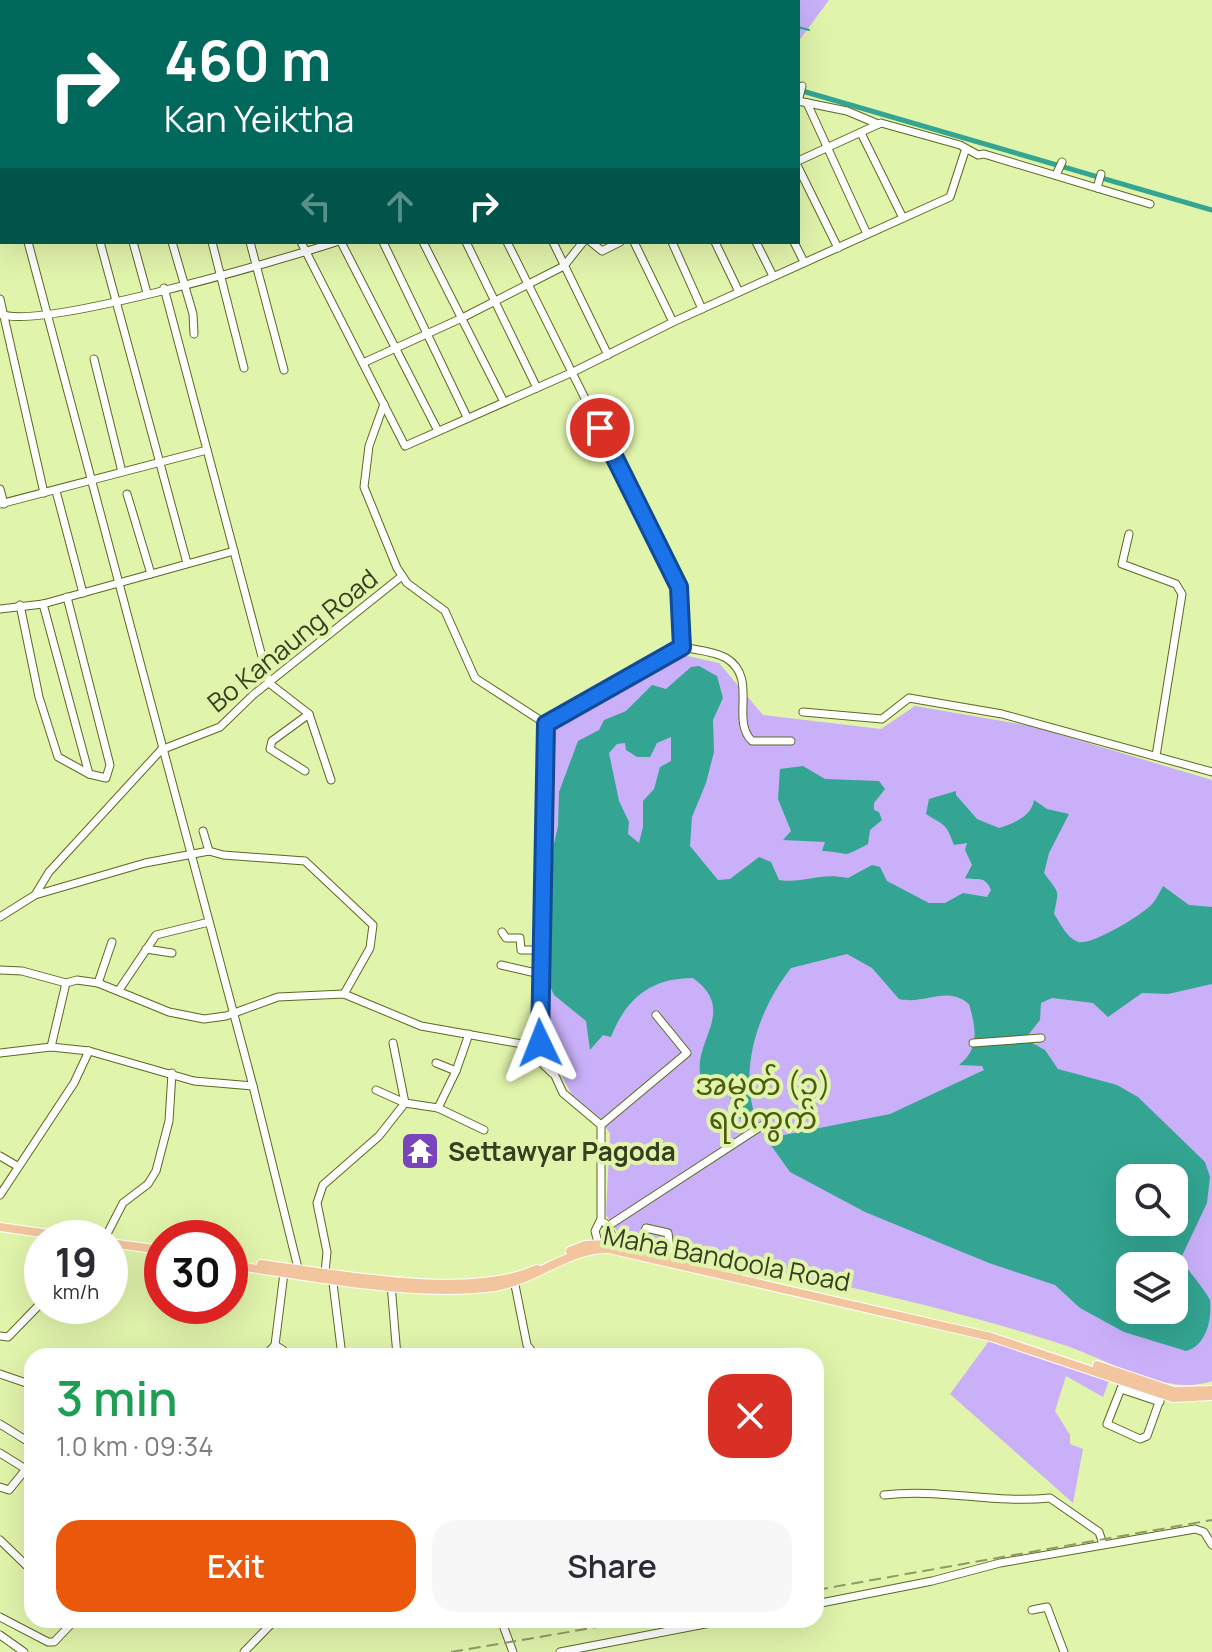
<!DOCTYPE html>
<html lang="en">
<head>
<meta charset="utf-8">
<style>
  body { margin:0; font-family:Manrope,"Noto Sans Myanmar",sans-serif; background:#f7f7f7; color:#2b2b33; height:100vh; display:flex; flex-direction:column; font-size:30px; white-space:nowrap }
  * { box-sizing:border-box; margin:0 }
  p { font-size:26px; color:#7c7c81 }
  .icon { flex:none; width:44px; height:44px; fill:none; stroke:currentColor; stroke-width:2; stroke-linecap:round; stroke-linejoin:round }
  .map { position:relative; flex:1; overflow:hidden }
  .sheet { position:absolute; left:24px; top:1348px; width:800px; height:280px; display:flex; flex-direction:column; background:#fff; border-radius:24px; box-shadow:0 8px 32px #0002 }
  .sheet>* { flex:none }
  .guide { position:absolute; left:0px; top:0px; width:800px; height:244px; box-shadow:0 8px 32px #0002; background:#00695c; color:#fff; overflow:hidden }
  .fabs { position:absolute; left:1116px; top:1164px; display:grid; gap:16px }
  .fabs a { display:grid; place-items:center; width:72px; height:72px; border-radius:16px; background:#fff; box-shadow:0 8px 32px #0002; font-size:40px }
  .speed { position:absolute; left:24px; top:1220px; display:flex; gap:16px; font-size:40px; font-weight:700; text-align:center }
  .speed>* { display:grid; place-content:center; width:104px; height:104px; border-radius:50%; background:#fff; box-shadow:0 8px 32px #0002; line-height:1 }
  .speed small { font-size:20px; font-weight:400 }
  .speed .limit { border:12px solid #d22; background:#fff; color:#111 }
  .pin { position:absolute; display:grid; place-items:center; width:68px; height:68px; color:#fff; margin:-34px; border:4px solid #fff; border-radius:50%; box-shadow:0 2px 8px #0007 }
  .me { position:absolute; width:88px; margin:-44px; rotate:358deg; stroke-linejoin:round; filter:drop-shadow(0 0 6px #0008) }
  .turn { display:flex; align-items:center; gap:28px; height:168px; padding:0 32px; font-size:36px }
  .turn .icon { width:104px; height:104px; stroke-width:2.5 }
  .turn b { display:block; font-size:56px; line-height:68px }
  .lanes { display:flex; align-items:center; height:76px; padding:0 32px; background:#0003; justify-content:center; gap:40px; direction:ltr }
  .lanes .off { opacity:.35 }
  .round { display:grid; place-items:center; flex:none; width:84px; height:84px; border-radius:24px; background:#f7f7f7 }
  .summary { display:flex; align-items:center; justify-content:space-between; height:136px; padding:0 32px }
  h1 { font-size:48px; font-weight:600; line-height:60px; color:#1e9e55 }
  .cta { display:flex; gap:16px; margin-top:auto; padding:16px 32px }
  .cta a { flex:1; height:92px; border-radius:24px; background:#ea580c; color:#fff; font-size:32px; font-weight:600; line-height:92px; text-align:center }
  .cta a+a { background:#f7f7f7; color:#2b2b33 }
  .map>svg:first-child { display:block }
  .green { fill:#c9b0f9; fill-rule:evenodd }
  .water { fill:#33a592; fill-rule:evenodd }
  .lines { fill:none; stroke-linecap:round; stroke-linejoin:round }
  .stream { stroke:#33a592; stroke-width:2 }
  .canal { stroke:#33a592; stroke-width:5 }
  .minor-casing { stroke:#5a6922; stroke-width:9 }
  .major-casing { stroke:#fff; stroke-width:10 }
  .minor { stroke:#fff; stroke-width:7 }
  .major { stroke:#f2c59e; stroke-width:8 }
  .rail { stroke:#8e9b67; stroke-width:2; stroke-dasharray:12 6; stroke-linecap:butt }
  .route-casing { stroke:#114b97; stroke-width:20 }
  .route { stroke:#1a73e8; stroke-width:14 }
  .labels { text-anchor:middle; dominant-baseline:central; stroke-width:8; stroke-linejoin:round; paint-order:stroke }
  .street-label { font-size:26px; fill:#383f21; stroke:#e1f4ab }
  .poi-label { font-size:26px; font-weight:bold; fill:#383f21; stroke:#e1f4ab; text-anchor:start }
  .quarter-label { font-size:30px; fill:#4e5c12; stroke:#e1f4ab }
</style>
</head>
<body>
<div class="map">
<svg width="1212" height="1652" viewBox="0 0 1212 1652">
  <rect width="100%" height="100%" fill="#e1f4ab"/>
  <g class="green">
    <path d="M631,0H829L798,42V2Z"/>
    <path d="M683,655L719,663L763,715L881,729L915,706L1031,726L1212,780V1381C1167,1397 1110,1361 1067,1346C922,1298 771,1271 622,1238L606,1215L610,1134L601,1119L572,1095L556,1065L545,1005L554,729ZM1130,1178H1174V1222H1130ZM1130,1266H1174V1310H1130Z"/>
    <path d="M992,1337L1111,1375L1103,1397L1066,1376L1055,1411L1070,1435V1444L1083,1449L1073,1503L950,1394Z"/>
  </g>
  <g class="water">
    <path d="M699,666L717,676L723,698L713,720L714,752L706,783L692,817L690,846L718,880L730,879L759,857L771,862L779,880C806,884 817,872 848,878L872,865L880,867L887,881L929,903H945L963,893L987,897L991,890C985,874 976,881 965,878L972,865L965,850L967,843L954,845C946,823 945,826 926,814L929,799L956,791V795L977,819L999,828C1013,824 1032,816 1034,800L1047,809L1069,814L1049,853L1044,873C1060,895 1059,888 1054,914C1061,924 1066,937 1078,942C1091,946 1140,916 1150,906C1156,901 1159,893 1163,886L1189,905L1212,907V984L1168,994L1142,993L1108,1017L1093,1003L1052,998L1041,1003L1040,1020L1025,1039L1045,1050L1058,1069L1117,1085L1138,1097L1205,1162L1210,1177L1207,1203L1181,1258C1189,1273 1202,1285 1210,1300C1212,1320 1206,1346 1186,1351L1124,1332L1080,1308L1055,1285L989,1263L865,1212L790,1172L770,1144L774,1137L890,1114L984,1070L982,1066L959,1065C980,1049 976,1028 969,1004C946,985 926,1005 899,999L872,968L847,954L791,968C759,1009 738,1068 756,1119H740L726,1089L705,1087C682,1047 743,1014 693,978C650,978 626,999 611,1037L603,1035L590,1050L586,1021L554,995L545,975L549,866L558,826L559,792L578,741L599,730L604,720L626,711L652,685L666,689L691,667ZM671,737V761L660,767L654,789L643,801V827L639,843L628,834L629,822L619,801L609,753L617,744L625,743L626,750L637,757H650L657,743ZM1130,1178H1174V1222H1130ZM1130,1266H1174V1310H1130Z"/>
    <path d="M803,766L825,779L879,781L885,789L874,803V810L879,812L882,820L870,830L868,844C838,860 853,852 822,851L825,842L783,840L791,831L778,799L780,769Z"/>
  </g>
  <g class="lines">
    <g class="stream">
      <path d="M786,0V2"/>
      <path d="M744,2L745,0"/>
      <path d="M798,27L809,30"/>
    </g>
    <g class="canal">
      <path d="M584,0L586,2"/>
      <path d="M799,90L1212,210"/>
    </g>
    <g class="minor-casing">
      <g id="minor">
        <path d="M30,0V2"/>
        <path d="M388,0L389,2"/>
        <path d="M432,0L433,2"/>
        <path d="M473,0L474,2"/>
        <path d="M515,0L516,2"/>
        <path d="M76,2V0"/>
        <path d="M158,2V0"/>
        <path d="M444,2L448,0"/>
        <path d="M798,101L847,111L878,124"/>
        <path d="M798,101L802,86"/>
        <path d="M807,103L867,234"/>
        <path d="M0,127H2"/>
        <path d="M861,133L903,218"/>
        <path d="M0,139L2,147"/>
        <path d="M798,161L881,123L960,145L978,155L984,154L1150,204"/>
        <path d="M798,167L838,248"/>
        <path d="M1056,175L1062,162"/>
        <path d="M1097,188L1101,174"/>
        <path d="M28,242L253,1086L299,1272"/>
        <path d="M100,242L187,563"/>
        <path d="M133,242L147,293"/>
        <path d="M172,242L193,314L194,334"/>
        <path d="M212,242L244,368"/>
        <path d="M250,242L284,370"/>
        <path d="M301,242L405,446L573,372L673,322L950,197L965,151"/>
        <path d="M341,242L438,431"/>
        <path d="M383,242L467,417"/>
        <path d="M423,242L504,402"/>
        <path d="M466,242L537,388"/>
        <path d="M507,242L679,587L682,647L546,724L540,1043L563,1093L601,1125V1219L595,1231L599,1246"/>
        <path d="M553,242L608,355"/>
        <path d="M591,242L602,251L620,242"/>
        <path d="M634,242L673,322"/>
        <path d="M672,242L702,309"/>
        <path d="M715,242L739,292"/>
        <path d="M756,242L773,276"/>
        <path d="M794,242L804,262"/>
        <path d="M164,288L269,683L309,714L331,780"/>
        <path d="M0,299L44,493"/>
        <path d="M0,314C39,331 284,259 336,242"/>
        <path d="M94,359L122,472"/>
        <path d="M365,362L462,318L564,266L583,242"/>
        <path d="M384,404L369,446L364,487L397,568L407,583L445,611L475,678L546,724"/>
        <path d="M0,489L4,504"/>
        <path d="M56,491L83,593"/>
        <path d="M127,494L151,574"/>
        <path d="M0,504L207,450"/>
        <path d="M1129,534L1122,564L1176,584L1182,594L1156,756"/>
        <path d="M43,604L89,774"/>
        <path d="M20,605L39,697L58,757L89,774L106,778L110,765L67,597"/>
        <path d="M0,609L43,604L234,551"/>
        <path d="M682,647C696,650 714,651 726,658C759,678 730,720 752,741H791"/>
        <path d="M803,712L882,719L909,698L1002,714L1212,772"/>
        <path d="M161,750L220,727L253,695L402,576"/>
        <path d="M305,771L270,749L272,741L309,714"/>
        <path d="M203,831L209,851"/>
        <path d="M35,895L145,863L209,851L223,855L305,861L373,925L370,948L344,994"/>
        <path d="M0,917L35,895L49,872L161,750"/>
        <path d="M502,932L506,938H520L521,950H540"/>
        <path d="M146,949L172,953"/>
        <path d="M501,965L540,974"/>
        <path d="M0,970L22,971L66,983L77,980L98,983L169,1012L204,1019L226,1016L278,997L344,994L421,1026L522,1044L552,1073"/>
        <path d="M98,983L112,942"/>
        <path d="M119,990L156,935L209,922"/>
        <path d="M973,1043L1041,1038"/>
        <path d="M51,1047L66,983"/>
        <path d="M0,1053L51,1047L89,1051L194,1081L253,1086"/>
        <path d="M436,1063L456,1071L469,1034"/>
        <path d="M376,1090L405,1103L438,1108L484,1130"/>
        <path d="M438,1108L456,1071"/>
        <path d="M601,1125L687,1053L656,1015"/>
        <path d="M0,1156L17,1166"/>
        <path d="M0,1195L74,1083L89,1051"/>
        <path d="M605,1223L611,1233L609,1249"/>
        <path d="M608,1226L763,1125"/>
        <path d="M105,1238L123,1203L148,1184L156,1171L169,1121L172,1073"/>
        <path d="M637,1249L646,1228L668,1233L671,1257"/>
        <path d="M325,1272L327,1252L317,1203L323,1185L379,1136L405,1103L393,1043"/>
        <path d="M332,1275L342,1356"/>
        <path d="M514,1280L527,1345L536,1356"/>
        <path d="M391,1284L397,1356"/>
        <path d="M0,1336L8,1337L42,1302"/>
        <path d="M283,1350L275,1345L284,1273"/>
        <path d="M265,1356L275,1345"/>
        <path d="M0,1374L32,1385"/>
        <path d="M1124,1381L1107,1424L1140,1439L1147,1436L1162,1394"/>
        <path d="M1121,1389L1160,1402"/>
        <path d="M0,1424L32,1444"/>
        <path d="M0,1453L32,1473"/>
        <path d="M0,1487L9,1490L26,1469"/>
        <path d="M884,1495C939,1488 994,1504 1050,1498L1099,1532L1102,1541"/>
        <path d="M0,1540L32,1571"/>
        <path d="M816,1604L932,1581L1000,1563L1195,1529L1204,1532L1212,1545"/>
        <path d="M1032,1610L1047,1607L1064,1652"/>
        <path d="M0,1617L48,1642H54L75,1620"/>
        <path d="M501,1620L513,1652"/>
        <path d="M0,1635L24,1652"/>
        <path d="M244,1652L275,1620"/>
        <path d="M560,1652L726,1620"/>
      </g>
    </g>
    <g class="major-casing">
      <g id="major">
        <path d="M0,1227L77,1238"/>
        <path d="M110,1243L162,1250"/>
        <path d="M620,1246L693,1262"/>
        <path d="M570,1251L585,1245L607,1244"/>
        <path d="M261,1264C336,1274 469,1300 537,1269"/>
        <path d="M230,1265C311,1276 414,1298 494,1287C535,1281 568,1248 609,1249L991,1337L1173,1398L1212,1396"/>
        <path d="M1097,1365L1174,1391L1212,1390"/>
      </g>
    </g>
    <use href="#minor" class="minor"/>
    <use href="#major" class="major"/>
    <g class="rail">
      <path d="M816,1590L1212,1520"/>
      <path d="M451,1652L639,1620"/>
    </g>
  </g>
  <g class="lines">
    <g class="route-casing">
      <path id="route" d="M540,1043L546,724L682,647L679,587L600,428"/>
    </g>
    <use href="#route" class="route"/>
  </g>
  <defs>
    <g id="temple-square" transform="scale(2)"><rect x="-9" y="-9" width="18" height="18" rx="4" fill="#7845bc" stroke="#e1f4ab"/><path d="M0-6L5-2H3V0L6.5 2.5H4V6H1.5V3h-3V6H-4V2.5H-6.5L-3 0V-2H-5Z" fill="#fff"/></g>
  </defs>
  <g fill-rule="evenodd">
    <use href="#temple-square" x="420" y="1151"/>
  </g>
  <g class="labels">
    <g class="street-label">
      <text transform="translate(292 640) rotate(-39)">Bo Kanaung Road</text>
      <text transform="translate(727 1258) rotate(11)">Maha Bandoola Road</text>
    </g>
    <g class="poi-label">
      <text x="448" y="1151">Settawyar Pagoda</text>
    </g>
    <g class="quarter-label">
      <text x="763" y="1083">အမှတ် (၃)<tspan x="763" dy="34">ရပ်ကွက်</tspan></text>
    </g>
  </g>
</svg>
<div class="fabs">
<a><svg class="icon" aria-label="search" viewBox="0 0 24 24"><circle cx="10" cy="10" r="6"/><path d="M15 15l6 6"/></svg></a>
<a><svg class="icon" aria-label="layers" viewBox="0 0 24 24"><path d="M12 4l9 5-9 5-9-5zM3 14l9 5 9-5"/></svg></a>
</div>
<div class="speed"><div>19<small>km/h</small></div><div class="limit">30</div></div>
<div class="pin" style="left:600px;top:428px;background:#d93025"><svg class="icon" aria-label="arrive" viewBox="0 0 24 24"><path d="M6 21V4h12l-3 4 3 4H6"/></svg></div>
<svg class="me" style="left:540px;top:1043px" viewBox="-20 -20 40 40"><path d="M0-17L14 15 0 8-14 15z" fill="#1a73e8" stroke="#fff" stroke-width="4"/></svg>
<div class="guide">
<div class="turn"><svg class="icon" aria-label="right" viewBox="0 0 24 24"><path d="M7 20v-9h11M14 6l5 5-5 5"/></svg><div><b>460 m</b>Kan Yeiktha</div></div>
<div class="lanes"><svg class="icon off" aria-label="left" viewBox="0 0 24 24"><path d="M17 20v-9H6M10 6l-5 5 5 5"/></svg><svg class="icon off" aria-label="ahead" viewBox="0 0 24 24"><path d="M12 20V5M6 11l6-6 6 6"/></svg><svg class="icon" aria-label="right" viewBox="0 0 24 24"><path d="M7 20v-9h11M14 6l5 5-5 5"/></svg></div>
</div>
<section class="sheet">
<div class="summary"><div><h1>3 min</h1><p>1.0 km · 09:34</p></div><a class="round" style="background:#d93025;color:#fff"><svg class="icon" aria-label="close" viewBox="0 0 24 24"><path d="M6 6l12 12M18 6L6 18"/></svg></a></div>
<div class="cta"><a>Exit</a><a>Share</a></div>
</section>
</div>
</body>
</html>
